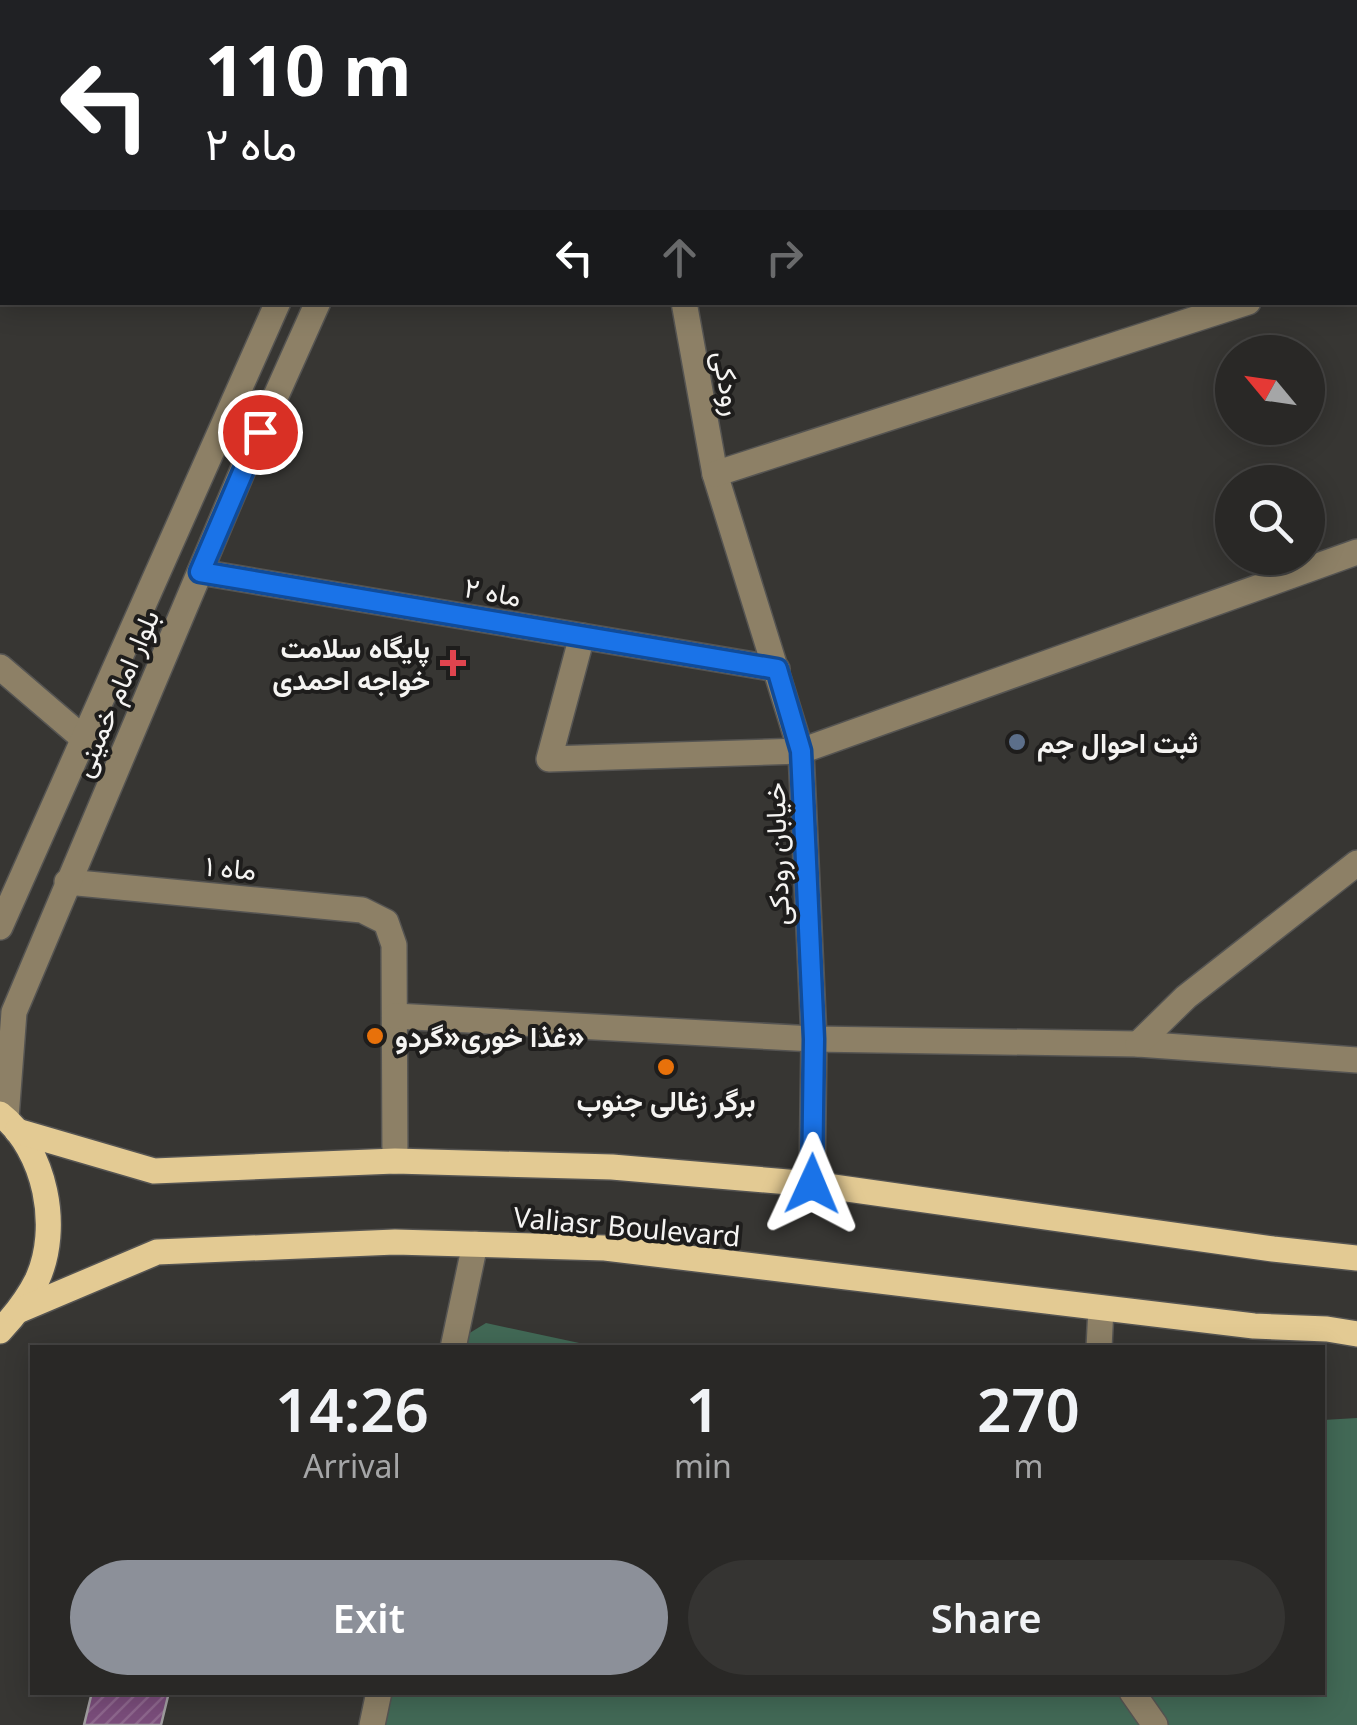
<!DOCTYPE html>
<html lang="en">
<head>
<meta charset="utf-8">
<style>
  body { margin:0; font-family:"Noto Sans",Vazirmatn,sans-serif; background:#353432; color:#f1f3f6; height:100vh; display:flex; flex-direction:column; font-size:38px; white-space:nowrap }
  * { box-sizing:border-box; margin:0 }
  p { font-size:32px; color:#a5a6a7 }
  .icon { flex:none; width:55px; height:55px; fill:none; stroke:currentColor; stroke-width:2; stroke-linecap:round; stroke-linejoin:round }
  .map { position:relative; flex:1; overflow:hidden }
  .details { position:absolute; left:30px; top:1345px; width:1295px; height:350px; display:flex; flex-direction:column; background:#292826; border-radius:0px; box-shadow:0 5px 25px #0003,0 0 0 2px #454443 }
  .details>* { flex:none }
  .top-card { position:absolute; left:0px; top:0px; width:1358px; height:305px; box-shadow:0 5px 25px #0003,0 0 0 2px #454443; background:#202124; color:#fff; overflow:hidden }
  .needle { width:65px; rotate:299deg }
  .tools { position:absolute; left:1215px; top:335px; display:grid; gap:20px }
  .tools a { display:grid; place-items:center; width:110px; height:110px; border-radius:50%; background:#292826; box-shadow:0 5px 25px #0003,0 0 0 2px #454443; font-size:50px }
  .pin { position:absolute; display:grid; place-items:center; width:85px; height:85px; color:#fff; margin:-42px; border:5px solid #fff; border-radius:50%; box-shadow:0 2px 10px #0007 }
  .me { position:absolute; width:110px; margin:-55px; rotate:1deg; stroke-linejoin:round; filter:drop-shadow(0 0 8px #0008) }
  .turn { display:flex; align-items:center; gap:35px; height:210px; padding:0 40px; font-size:45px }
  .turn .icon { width:130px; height:130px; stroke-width:2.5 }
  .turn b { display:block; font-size:70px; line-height:85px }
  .lanes { display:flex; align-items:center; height:95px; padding:0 40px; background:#0003; justify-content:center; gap:50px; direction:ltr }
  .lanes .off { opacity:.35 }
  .eta { display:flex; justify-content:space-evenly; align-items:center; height:170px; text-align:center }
  .eta b { font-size:60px; font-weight:600; line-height:70px }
  .button { display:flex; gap:20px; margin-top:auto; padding:20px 40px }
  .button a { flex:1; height:115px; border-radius:60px; background:#8c9099; color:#fff; font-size:40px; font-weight:600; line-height:115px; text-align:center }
  .button a+a { background:#353432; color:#f1f3f6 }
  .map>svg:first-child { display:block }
  .pitch { fill:#426956 }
  .building { fill:url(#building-hatch); stroke:#a19ea1; stroke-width:2.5 }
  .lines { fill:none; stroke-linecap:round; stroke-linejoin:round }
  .minor-casing { stroke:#555452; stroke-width:28 }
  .major-casing { stroke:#555452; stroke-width:28 }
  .minor { stroke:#8d8066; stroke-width:25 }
  .major { stroke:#e3ca93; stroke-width:25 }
  .route-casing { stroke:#114b97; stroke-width:25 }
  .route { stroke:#1a73e8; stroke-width:18 }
  .health-dot { fill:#e0444e; stroke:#1e1d1c; stroke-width:4 }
  .service-dot { fill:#5c6f8a; stroke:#1e1d1c; stroke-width:4 }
  .food-dot { fill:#e8710a; stroke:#1e1d1c; stroke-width:4 }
  .labels { text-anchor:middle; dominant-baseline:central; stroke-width:8; stroke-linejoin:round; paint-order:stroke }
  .street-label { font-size:28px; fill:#f5f4f2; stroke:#1e1d1c }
  .poi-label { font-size:28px; font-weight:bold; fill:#f5f4f2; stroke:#1e1d1c; text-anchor:start }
</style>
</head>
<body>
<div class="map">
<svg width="1357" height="1725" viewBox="0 0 1357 1725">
  <defs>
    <pattern id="building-hatch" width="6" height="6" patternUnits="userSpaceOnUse" patternTransform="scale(2.5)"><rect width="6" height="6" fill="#7a4d7b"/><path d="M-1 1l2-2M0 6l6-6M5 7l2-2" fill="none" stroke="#8e678e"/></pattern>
  </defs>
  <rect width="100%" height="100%" fill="#373633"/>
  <g class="pitch">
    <path d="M486,1323L598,1347L465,1348L468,1334Z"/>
    <path d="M1357,1418V1725H376L384,1692H1322L1323,1420Z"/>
  </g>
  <path class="building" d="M92,1692H169L161,1725H84Z"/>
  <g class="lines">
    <g class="minor-casing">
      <g id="minor">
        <path d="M829,0L830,2"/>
        <path d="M1336,0L1337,2"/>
        <path d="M414,2L415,0"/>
        <path d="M455,2L456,0"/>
        <path d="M1355,32L1357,31"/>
        <path d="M0,176L2,175"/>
        <path d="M1355,268L1357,267"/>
        <path d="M684,302L715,474L801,751L814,1039L812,1184"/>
        <path d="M715,474L1248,302"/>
        <path d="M200,572L777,669"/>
        <path d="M582,636L549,759L801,751L1357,552"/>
        <path d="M0,667L84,739"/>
        <path d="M67,882L362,910L386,922L394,945L395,1161"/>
        <path d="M0,927L278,302"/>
        <path d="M395,1016L814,1039L1138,1044L1357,1060"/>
        <path d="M1138,1044L1186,997L1357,863"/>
        <path d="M6,1118L14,1012L245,465L318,302"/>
        <path d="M453,1348L475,1244"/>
        <path d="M1099,1348L1101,1308"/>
        <path d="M1132,1692L1155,1725"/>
        <path d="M372,1725L379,1692"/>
      </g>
    </g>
    <g class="major-casing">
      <g id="major">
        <path d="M0,1114C46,1150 61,1228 37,1280C27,1300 15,1315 0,1331"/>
        <path d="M17,1131L154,1171L395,1161L612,1167L812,1184L1273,1249L1357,1258"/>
        <path d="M20,1310L157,1252L395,1242L605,1248L1254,1326L1327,1329L1357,1334"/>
      </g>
    </g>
    <use href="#minor" class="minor"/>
    <use href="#major" class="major"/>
  </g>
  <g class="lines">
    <g class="route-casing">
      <path id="route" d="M260,432L200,572L777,669L801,751L814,1039L812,1184"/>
    </g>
    <use href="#route" class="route"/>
  </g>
  <path class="health-dot" d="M448 648h10v10h10v10h-10v10h-10v-10h-10v-10h10z"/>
  <circle class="service-dot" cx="1017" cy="742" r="10"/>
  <g class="food-dot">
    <circle cx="375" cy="1036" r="10"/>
    <circle cx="666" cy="1067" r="10"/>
  </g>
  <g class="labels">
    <g class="street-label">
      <text transform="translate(729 383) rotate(80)">رودکی</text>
      <text transform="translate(493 591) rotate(10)">ماه ۲</text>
      <text transform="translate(115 693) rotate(-67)">بلوار امام خمینی</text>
      <text transform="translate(776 854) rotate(-92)">خیابان رودکی</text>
      <text transform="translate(231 867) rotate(5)">ماه ۱</text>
      <text transform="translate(627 1226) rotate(5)">Valiasr Boulevard</text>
    </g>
    <g class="poi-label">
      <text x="430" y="647" text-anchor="end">پایگاه سلامت<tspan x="430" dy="32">خواجه احمدی</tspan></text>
      <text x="1037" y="742">ثبت احوال جم</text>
      <text x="395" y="1036">غذا خوری«گردو»</text>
      <text x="666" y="1100" text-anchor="middle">برگر زغالی جنوب</text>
    </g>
  </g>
</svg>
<div class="tools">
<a><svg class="needle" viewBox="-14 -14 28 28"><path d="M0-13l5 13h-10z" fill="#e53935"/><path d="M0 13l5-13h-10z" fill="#a5a6a7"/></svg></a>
<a><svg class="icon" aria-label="search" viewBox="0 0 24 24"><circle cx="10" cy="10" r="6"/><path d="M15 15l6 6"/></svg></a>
</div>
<div class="pin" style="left:260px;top:432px;background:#d93025"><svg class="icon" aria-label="arrive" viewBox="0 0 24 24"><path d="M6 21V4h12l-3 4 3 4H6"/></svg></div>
<svg class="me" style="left:812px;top:1184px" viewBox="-20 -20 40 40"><path d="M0-17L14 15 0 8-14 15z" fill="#1a73e8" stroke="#fff" stroke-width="4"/></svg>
<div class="top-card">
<div class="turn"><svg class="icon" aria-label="left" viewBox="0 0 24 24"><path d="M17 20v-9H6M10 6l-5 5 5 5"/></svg><div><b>110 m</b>ماه ۲</div></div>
<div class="lanes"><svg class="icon" aria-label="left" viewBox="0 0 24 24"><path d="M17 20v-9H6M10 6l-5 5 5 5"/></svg><svg class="icon off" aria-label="ahead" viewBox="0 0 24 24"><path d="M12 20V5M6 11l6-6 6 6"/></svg><svg class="icon off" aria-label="right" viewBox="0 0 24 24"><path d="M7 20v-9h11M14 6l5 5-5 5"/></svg></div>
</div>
<section class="details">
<div class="eta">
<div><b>14:26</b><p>Arrival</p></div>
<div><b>1</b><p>min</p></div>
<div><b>270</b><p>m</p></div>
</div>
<div class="button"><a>Exit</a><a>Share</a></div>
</section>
</div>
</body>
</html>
